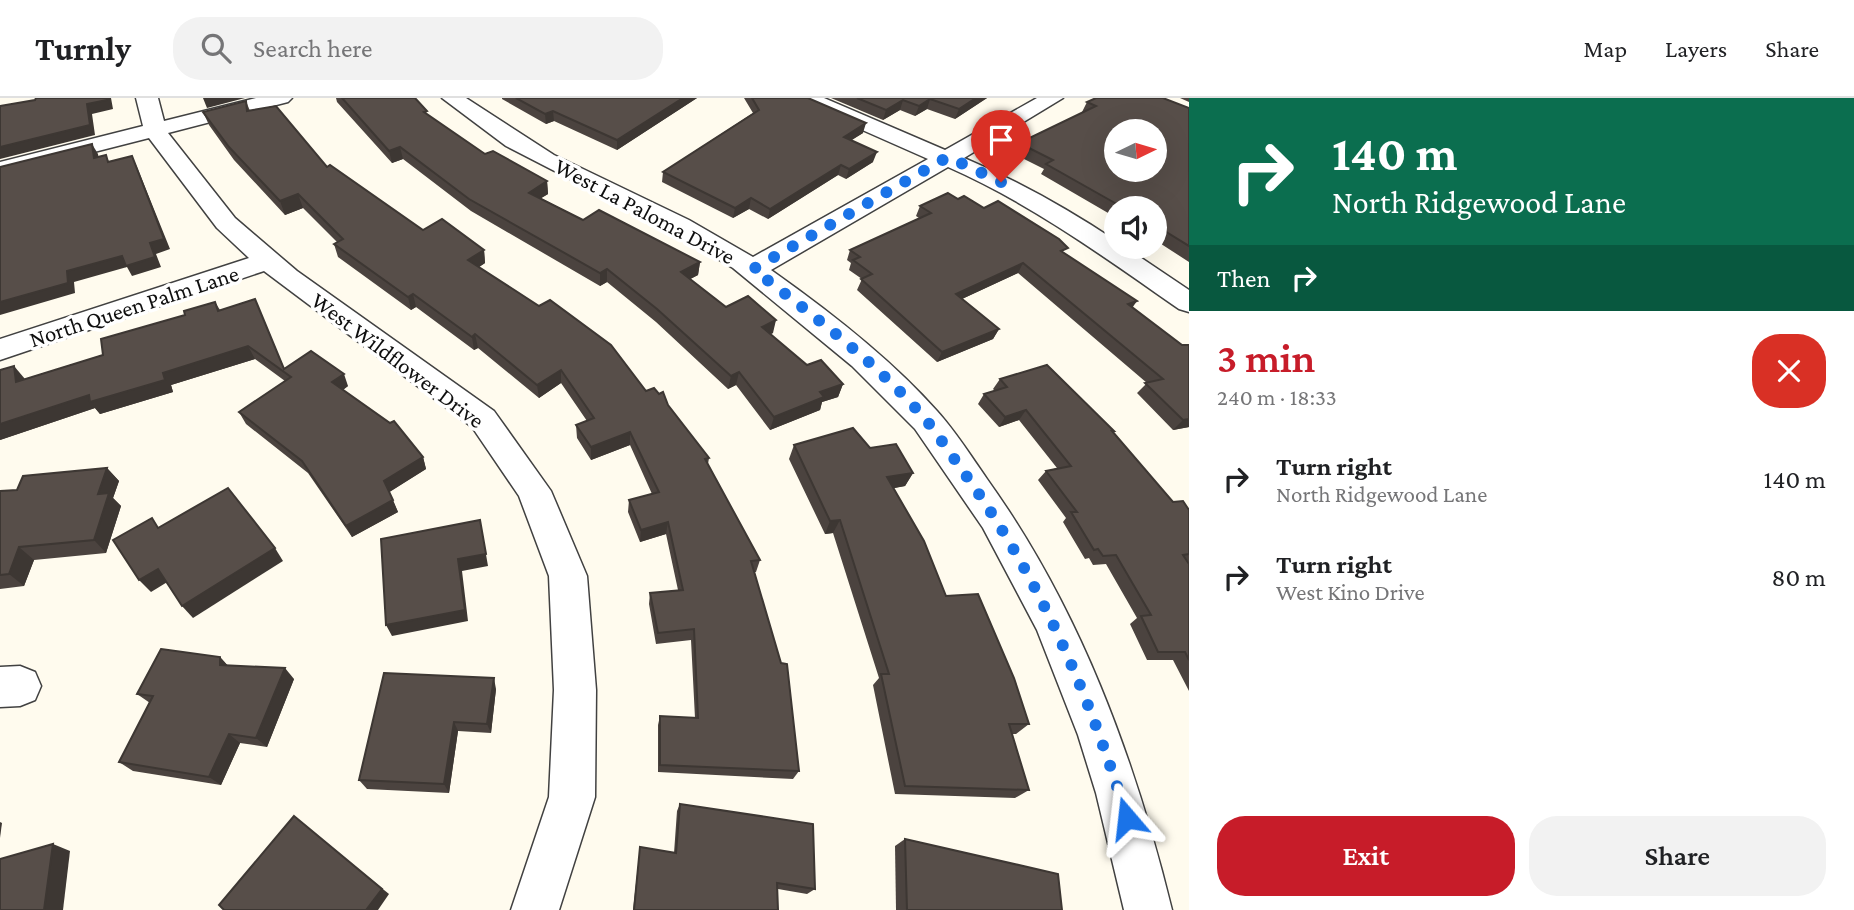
<!DOCTYPE html>
<html lang="en">
<head>
<meta charset="utf-8">
<style>
  body { margin:0; font-family:"Crimson Pro",serif; background:#f2f2f2; color:#202124; height:100vh; display:flex; flex-direction:column; font-size:26px; white-space:nowrap }
  * { box-sizing:border-box; margin:0 }
  p { font-size:23px; color:#757577 }
  .icon { flex:none; width:38px; height:38px; fill:none; stroke:currentColor; stroke-width:2; stroke-linecap:round; stroke-linejoin:round }
  .map { position:relative; flex:1; overflow:hidden }
  .side { display:flex; flex-direction:column; background:#fff; width:665px }
  .side>* { flex:none }
  .hud { background:#0b6e4f; color:#fff; overflow:hidden }
  .needle { width:46px; rotate:85deg }
  .buttons { position:absolute; left:1104px; top:21px; display:grid; gap:14px }
  .buttons a { display:grid; place-items:center; width:63px; height:63px; border-radius:50%; background:#fff; box-shadow:0 7px 28px #0002; font-size:35px }
  .pin { position:absolute; display:grid; place-items:center; width:60px; height:60px; color:#fff; margin:-72px -30px; border-radius:50% 50% 50% 0; rotate:-45deg; box-shadow:0 0 7px #0007 }
  .pin .icon { rotate:45deg }
  .me { position:absolute; width:77px; margin:-38px; rotate:343deg; stroke-linejoin:round; filter:drop-shadow(0 0 5px #0008) }
  .turn { display:flex; align-items:center; gap:24px; height:147px; padding:0 28px; font-size:32px }
  .turn .icon { width:91px; height:91px; stroke-width:2.5 }
  .turn b { display:block; font-size:49px; line-height:60px }
  .then { display:flex; align-items:center; height:66px; padding:0 28px; background:#0003; gap:14px; font-size:26px }
  .round { display:grid; place-items:center; flex:none; width:74px; height:74px; border-radius:28px; background:#f2f2f2 }
  .summary { display:flex; align-items:center; justify-content:space-between; height:119px; padding:0 28px }
  h1 { font-size:42px; font-weight:600; line-height:52px; color:#c71c29 }
  .primary-button { display:flex; gap:14px; margin-top:auto; padding:14px 28px }
  .primary-button a { flex:1; height:80px; border-radius:28px; background:#c71c29; color:#fff; font-size:28px; font-weight:600; line-height:80px; text-align:center }
  .primary-button a+a { background:#f2f2f2; color:#202124 }
  ul { padding:0; list-style:none }
  li { display:flex; align-items:center; gap:21px; height:98px; padding:0 28px }
  li div { flex:1 }
  li b { display:block; font-size:26px }
  li em { font-style:normal }
  header { display:flex; align-items:center; gap:42px; box-sizing:border-box; height:98px; padding:0 35px; background:#fff; border-bottom:2px solid #e0e0e0 }
  header strong { font-size:33px }
  nav { display:flex; gap:38px; margin-inline-start:auto; font-size:24px }
  .search { width:490px; height:63px; background:#f2f2f2; display:flex; align-items:center; gap:18px; box-sizing:border-box; padding:0 24px; border-radius:28px; color:#757577; font-size:26px }
  main { display:flex; flex:1; min-height:0 }
  .map>svg:first-child { display:block }
  .lines { fill:none; stroke-linecap:round; stroke-linejoin:round }
  .minor-casing { stroke:#414141; stroke-width:3 }
  .minor { fill:#fff; fill-rule:evenodd }
  .wall { fill:#4b433f }
  .shaded-wall { fill:#3d3733 }
  .building { fill:#574e49; stroke:#3d3733; stroke-width:2; fill-rule:evenodd }
  .route { stroke:#1a73e8; stroke-width:12; stroke-dasharray:0 21.6 }
  .labels { text-anchor:middle; dominant-baseline:central; stroke-width:7; stroke-linejoin:round; paint-order:stroke }
  .street-label { font-size:23px; fill:#0e0e0e; stroke:#fff }
</style>
</head>
<body>
<header>
<strong>Turnly</strong>
<div class="search"><svg class="icon" aria-label="search" viewBox="0 0 24 24"><circle cx="10" cy="10" r="6"/><path d="M15 15l6 6"/></svg>Search here</div>
<nav><a>Map</a><a>Layers</a><a>Share</a></nav>
</header>
<main>
<div class="map">
<svg width="1189" height="812" viewBox="0 0 1189 812">
  <rect width="100%" height="100%" fill="#fffbee"/>
  <g class="lines">
    <g class="minor-casing">
      <g id="minor">
        <path d="M136,0H158L164,23L256,0H292L288,4L168,35L235,120L297,173L494,313L551,393L587,478L596,592L595,699L559,812H511L549,699L554,592L549,478L519,398L472,329L264,173L0,262V241L249,160L217,130L149,40L0,78V64L143,28Z"/>
        <path d="M442,0H466L554,57L689,122L753,159L928,61L799,4L795,0H824L945,52L1037,0H1063L964,60C1018,83 1068,111 1116,143V149H1125L1189,192V214L1179,211C1104,159 1032,106 948,69L771,172C829,213 890,260 937,313C956,334 971,358 987,381C1080,511 1134,658 1172,812H1124L1096,695L1078,637L1037,532L983,430L915,331L852,268L733,170L671,133L506,48Z"/>
        <path d="M20,568L35,574L41,588L35,602L20,608L0,609V569Z"/>
      </g>
    </g>
    <use href="#minor" class="minor"/>
  </g>
  <g class="wall">
    <path d="M336,0H415L428,17L485,56L547,83L548,96L541,100L583,122L700,164L698,177L690,181L726,209L773,235L770,236L807,267L843,286L838,299L822,304L820,312L770,332L736,287L728,291L656,224L607,184L600,188L471,113L403,61L392,65L337,4Z"/>
    <path d="M502,0H697L617,52L554,23L546,26L502,1Z"/>
    <path d="M744,0H808L863,35L851,42L873,64L846,81L838,77L768,121L749,111L733,120L662,84L663,74L753,15Z"/>
    <path d="M831,0H987L955,21L927,11L915,18L900,12L883,22Z"/>
    <path d="M1180,0H1189V4Z"/>
    <path d="M246,3L250,13L327,69L423,132L484,152L485,165L479,169L646,293L668,307L709,360L708,366L760,462L756,474H754L799,673L793,681L658,674V627L660,618L695,620L691,542L656,546L649,506L650,495L678,492L666,436L640,444L628,414L629,402L652,396L630,347L591,362L577,340L576,327L587,323L561,285L539,300L478,250L474,252L416,209L411,212L338,159L334,146L337,144L303,110L285,117L234,62L209,27L203,14Z"/>
    <path d="M1087,4L1189,10V164L1155,142V110H1116V119H1115L1041,76L1044,71L1014,56L1019,45L1083,15L1082,14Z"/>
    <path d="M958,101L1065,155L1132,209L1189,329L1173,332L1137,295L1147,285L1018,175L962,201L999,231L993,241L937,264L857,192L862,181L849,172L851,165L847,162L850,152L919,120L916,118L920,108Z"/>
    <path d="M255,201L284,270L348,288L343,292L423,359L426,371L389,394L398,414L352,439L308,375L246,326L239,314L285,283L255,261L171,287L173,294L100,316L95,310L0,342L25,281L103,257L185,217L215,204L220,212Z"/>
    <path d="M1000,281L1114,333L1113,334L1173,404L1189,412V464H1188L1189,466V593L1173,562H1147L1130,526L1137,520L1106,466L1093,467L1089,460L1085,461L1063,424L1066,420L1038,382L1046,373L1057,370L1019,322L999,329L978,306L984,296L995,293L993,291Z"/>
    <path d="M794,347L870,350L913,375L905,388L893,390L946,498L1029,626L1016,636H1012L1029,692L1015,700L895,696L873,587L879,580L833,435L825,436L789,361Z"/>
    <path d="M107,370L119,383L113,400L121,408L106,455L34,462L24,488L0,491V393L17,392Z"/>
    <path d="M220,559L228,568L294,581L267,649L240,645L221,687L133,673L119,664L150,605L137,596Z"/>
    <path d="M496,591L491,635L458,633L449,695L367,691L359,682Z"/>
    <path d="M680,706L815,791L807,796L778,791V812H633L640,749L674,755L677,713Z"/>
    <path d="M905,741L1062,812H896L895,748Z"/>
  </g>
  <g class="shaded-wall">
    <path d="M107,0H111L113,11L92,16L95,37L0,61V49L87,6Z"/>
    <path d="M203,0H245L207,10Z"/>
    <path d="M683,0H697L617,52V42Z"/>
    <path d="M976,0H987L955,21L959,11Z"/>
    <path d="M930,1L927,11L915,18L919,8Z"/>
    <path d="M903,2L900,12L883,22L886,12Z"/>
    <path d="M553,13L554,23L546,26L545,16Z"/>
    <path d="M866,25L863,35L841,49L844,39Z"/>
    <path d="M92,46L98,56L100,70L94,60Z"/>
    <path d="M400,49L403,61L392,65L389,53Z"/>
    <path d="M877,54L873,64L846,81L849,71Z"/>
    <path d="M132,58L137,69L170,151L156,156L161,169L132,178L127,169L74,184L75,195L0,217V204L67,173L150,145Z"/>
    <path d="M841,67L838,77L768,121L770,111Z"/>
    <path d="M547,83L548,96L530,107L529,95Z"/>
    <path d="M298,96L303,110L285,117L280,103Z"/>
    <path d="M751,100L749,111L733,120L735,110Z"/>
    <path d="M484,152L485,165L470,175L468,162Z"/>
    <path d="M700,164L698,177L679,187L681,174Z"/>
    <path d="M1023,165L1018,175L951,206L956,196Z"/>
    <path d="M607,171V184L600,188V175Z"/>
    <path d="M413,196L416,209L411,212L408,199Z"/>
    <path d="M1137,203L1130,213L1128,206Z"/>
    <path d="M776,222L773,235L759,242L762,229Z"/>
    <path d="M999,231L993,241L937,264L942,254Z"/>
    <path d="M475,236L478,250L474,252L472,239Z"/>
    <path d="M248,248L255,261L171,287L173,294L100,316L95,310L0,342V326L89,297L163,275Z"/>
    <path d="M14,268L25,281L27,296L16,284Z"/>
    <path d="M561,272V285L539,300L537,287Z"/>
    <path d="M739,274L736,287L728,291L731,278Z"/>
    <path d="M344,276L348,288L337,296L332,284Z"/>
    <path d="M843,286L838,299L822,304L820,312L770,332L774,319L820,294Z"/>
    <path d="M1026,312L1019,322L999,329L1005,319Z"/>
    <path d="M1189,321V329L1173,332L1183,322Z"/>
    <path d="M630,334V347L591,362V349Z"/>
    <path d="M423,359L426,371L388,395L384,383Z"/>
    <path d="M107,370L119,383L113,400L121,408L106,455L94,442L98,396Z"/>
    <path d="M913,375L905,388L880,393L887,379Z"/>
    <path d="M393,402L398,414L352,439L346,428Z"/>
    <path d="M480,422L488,468L462,473L468,523L392,538L386,527Z"/>
    <path d="M840,422L833,435L825,436L830,423Z"/>
    <path d="M668,424L666,436L640,444L641,432Z"/>
    <path d="M19,449L34,462L24,488L9,476Z"/>
    <path d="M275,450L283,463L193,520L182,508Z"/>
    <path d="M158,471L169,483L151,494L139,482Z"/>
    <path d="M220,559L230,570L220,567Z"/>
    <path d="M285,570L294,581L267,649L256,640Z"/>
    <path d="M494,580L496,591L491,635L487,626Z"/>
    <path d="M454,624L458,633L449,695L444,686Z"/>
    <path d="M229,636L240,645L221,687L209,679Z"/>
    <path d="M0,724L2,725L0,740Z"/>
    <path d="M303,726L389,796L378,812H366Z"/>
    <path d="M53,746L70,753L63,812H44Z"/>
  </g>
  <g class="building">
    <path d="M36,0H107V2L87,6L90,27L0,49V8L35,2Z"/>
    <path d="M342,0H415L427,13L424,14L485,56L493,53L547,83L529,95L583,122L599,112L700,164L681,174L726,209L748,198L776,222L762,229L807,267L821,262L843,286L820,294L824,299L774,319L739,274L731,278L657,211L607,171L600,175L469,101L400,49L389,53Z"/>
    <path d="M516,0H683L617,42L553,13L545,16Z"/>
    <path d="M752,0H808L866,25L844,39L877,54L849,71L841,67L770,111L751,100L735,110L663,74L759,12Z"/>
    <path d="M857,0H976L959,11L930,1L919,8L903,2L886,12Z"/>
    <path d="M1096,0H1163L1189,10V148L1155,127V110H1129L1125,108L1122,109L1046,66L1053,62L1019,45L1096,8L1087,4ZM1116,33H1155V72H1116Z"/>
    <path d="M246,3L247,13L276,8L327,69L330,67L423,132L442,121L484,152L468,162L539,208L550,202L611,247L646,293L654,290L659,296L663,294L668,307L709,360L705,361L760,462L751,463L781,565L787,566L799,673L660,667V618L698,620L694,531L658,535L650,495L683,492L668,424L641,432L629,402L659,394L630,334L591,349L576,327L594,320L561,272L537,287L475,236L472,239L413,196L408,199L334,146L343,141L298,96L280,103L229,49L203,14Z"/>
    <path d="M92,46L94,60L106,57L108,64L132,58L164,141L150,145L155,159L126,168L122,158L67,173L68,185L0,204V69Z"/>
    <path d="M948,95L958,101L964,98L984,110L998,103L1059,141L1068,150L1061,153L1137,203L1128,206L1182,247H1189V321L1183,322L1145,285L1163,281L1023,165L956,196L999,231L942,254L861,181L872,176L853,162L860,159L850,152L931,115L920,108Z"/>
    <path d="M255,201L284,271L311,253L344,276L332,284L390,325L394,323L423,359L384,383L393,402L346,428L302,363L239,314L291,279L248,248L163,275L165,282L90,304L89,297L0,326V272L14,268L16,284L103,257L101,241L185,217L184,213L215,204L218,213Z"/>
    <path d="M1047,267L1114,333H1112L1173,404L1183,403L1189,412V456L1183,457L1189,466V562L1185,554H1158L1141,518L1151,517L1116,457L1103,458L1098,451L1094,452L1071,414H1077L1046,373L1071,368L1026,312L1005,319L984,296L1007,289L1000,281Z"/>
    <path d="M853,330L870,350L896,346L913,375L887,379L924,443L946,498L978,496L1014,580L1029,626H1009L1029,692L905,688L881,576H889L840,422L830,423L794,347Z"/>
    <path d="M107,370L98,396L109,395L94,442L19,449L9,476L0,477V393L17,392L23,378Z"/>
    <path d="M228,390L275,450L182,508L158,471L139,482L113,442L152,420L158,430Z"/>
    <path d="M480,422L486,456L458,461L465,512L386,527L381,441Z"/>
    <path d="M161,551L220,559V567L285,570L256,640L229,636L209,679L119,664L153,598L137,596Z"/>
    <path d="M384,575L494,580L487,626L454,624L444,686L359,682Z"/>
    <path d="M680,706L813,726L815,791L777,785L778,812H634L640,749L676,755Z"/>
    <path d="M294,718L382,791L366,812H224L219,807Z"/>
    <path d="M905,741L1058,776L1062,812H907Z"/>
    <path d="M53,746L44,812H0V761Z"/>
  </g>
  <g class="lines">
    <path class="route" d="M1001,84L948,59L753,171C811,216 872,261 921,316C936,333 949,354 962,372C1039,478 1089,596 1127,720"/>
  </g>
  <g class="labels">
    <g class="street-label">
      <text transform="translate(645 113) rotate(28)">West La Paloma Drive</text>
      <text transform="translate(134 208) rotate(-18)">North Queen Palm Lane</text>
      <text transform="translate(398 262) rotate(37)">West Wildflower Drive</text>
    </g>
  </g>
</svg>
<div class="buttons">
<a><svg class="needle" viewBox="-14 -14 28 28"><path d="M0-13l5 13h-10z" fill="#e53935"/><path d="M0 13l5-13h-10z" fill="#757577"/></svg></a>
<a><svg class="icon" aria-label="sound" viewBox="0 0 24 24"><path d="M4 9h4l5-4v14l-5-4H4zM17 9q2 3 0 6"/></svg></a>
</div>
<div class="pin" style="left:1001px;top:84px;background:#d93025"><svg class="icon" aria-label="arrive" viewBox="0 0 24 24"><path d="M6 21V4h12l-3 4 3 4H6"/></svg></div>
<svg class="me" style="left:1127px;top:720px" viewBox="-20 -20 40 40"><path d="M0-17L14 15 0 8-14 15z" fill="#1a73e8" stroke="#fff" stroke-width="4"/></svg>
</div>
<section class="side">
<div class="hud">
<div class="turn"><svg class="icon" aria-label="right" viewBox="0 0 24 24"><path d="M7 20v-9h11M14 6l5 5-5 5"/></svg><div><b>140 m</b>North Ridgewood Lane</div></div>
<div class="then">Then<svg class="icon" aria-label="right" viewBox="0 0 24 24"><path d="M7 20v-9h11M14 6l5 5-5 5"/></svg></div>
</div>
<div class="summary"><div><h1>3 min</h1><p>240 m · 18:33</p></div><a class="round" style="background:#d93025;color:#fff"><svg class="icon" aria-label="close" viewBox="0 0 24 24"><path d="M6 6l12 12M18 6L6 18"/></svg></a></div>
<ul>
<li><svg class="icon" aria-label="right" viewBox="0 0 24 24"><path d="M7 20v-9h11M14 6l5 5-5 5"/></svg><div><b>Turn right</b><p>North Ridgewood Lane</p></div><em>140 m</em></li>
<li><svg class="icon" aria-label="right" viewBox="0 0 24 24"><path d="M7 20v-9h11M14 6l5 5-5 5"/></svg><div><b>Turn right</b><p>West Kino Drive</p></div><em>80 m</em></li>
</ul>
<div class="primary-button"><a>Exit</a><a>Share</a></div>
</section>
</main>
</body>
</html>
